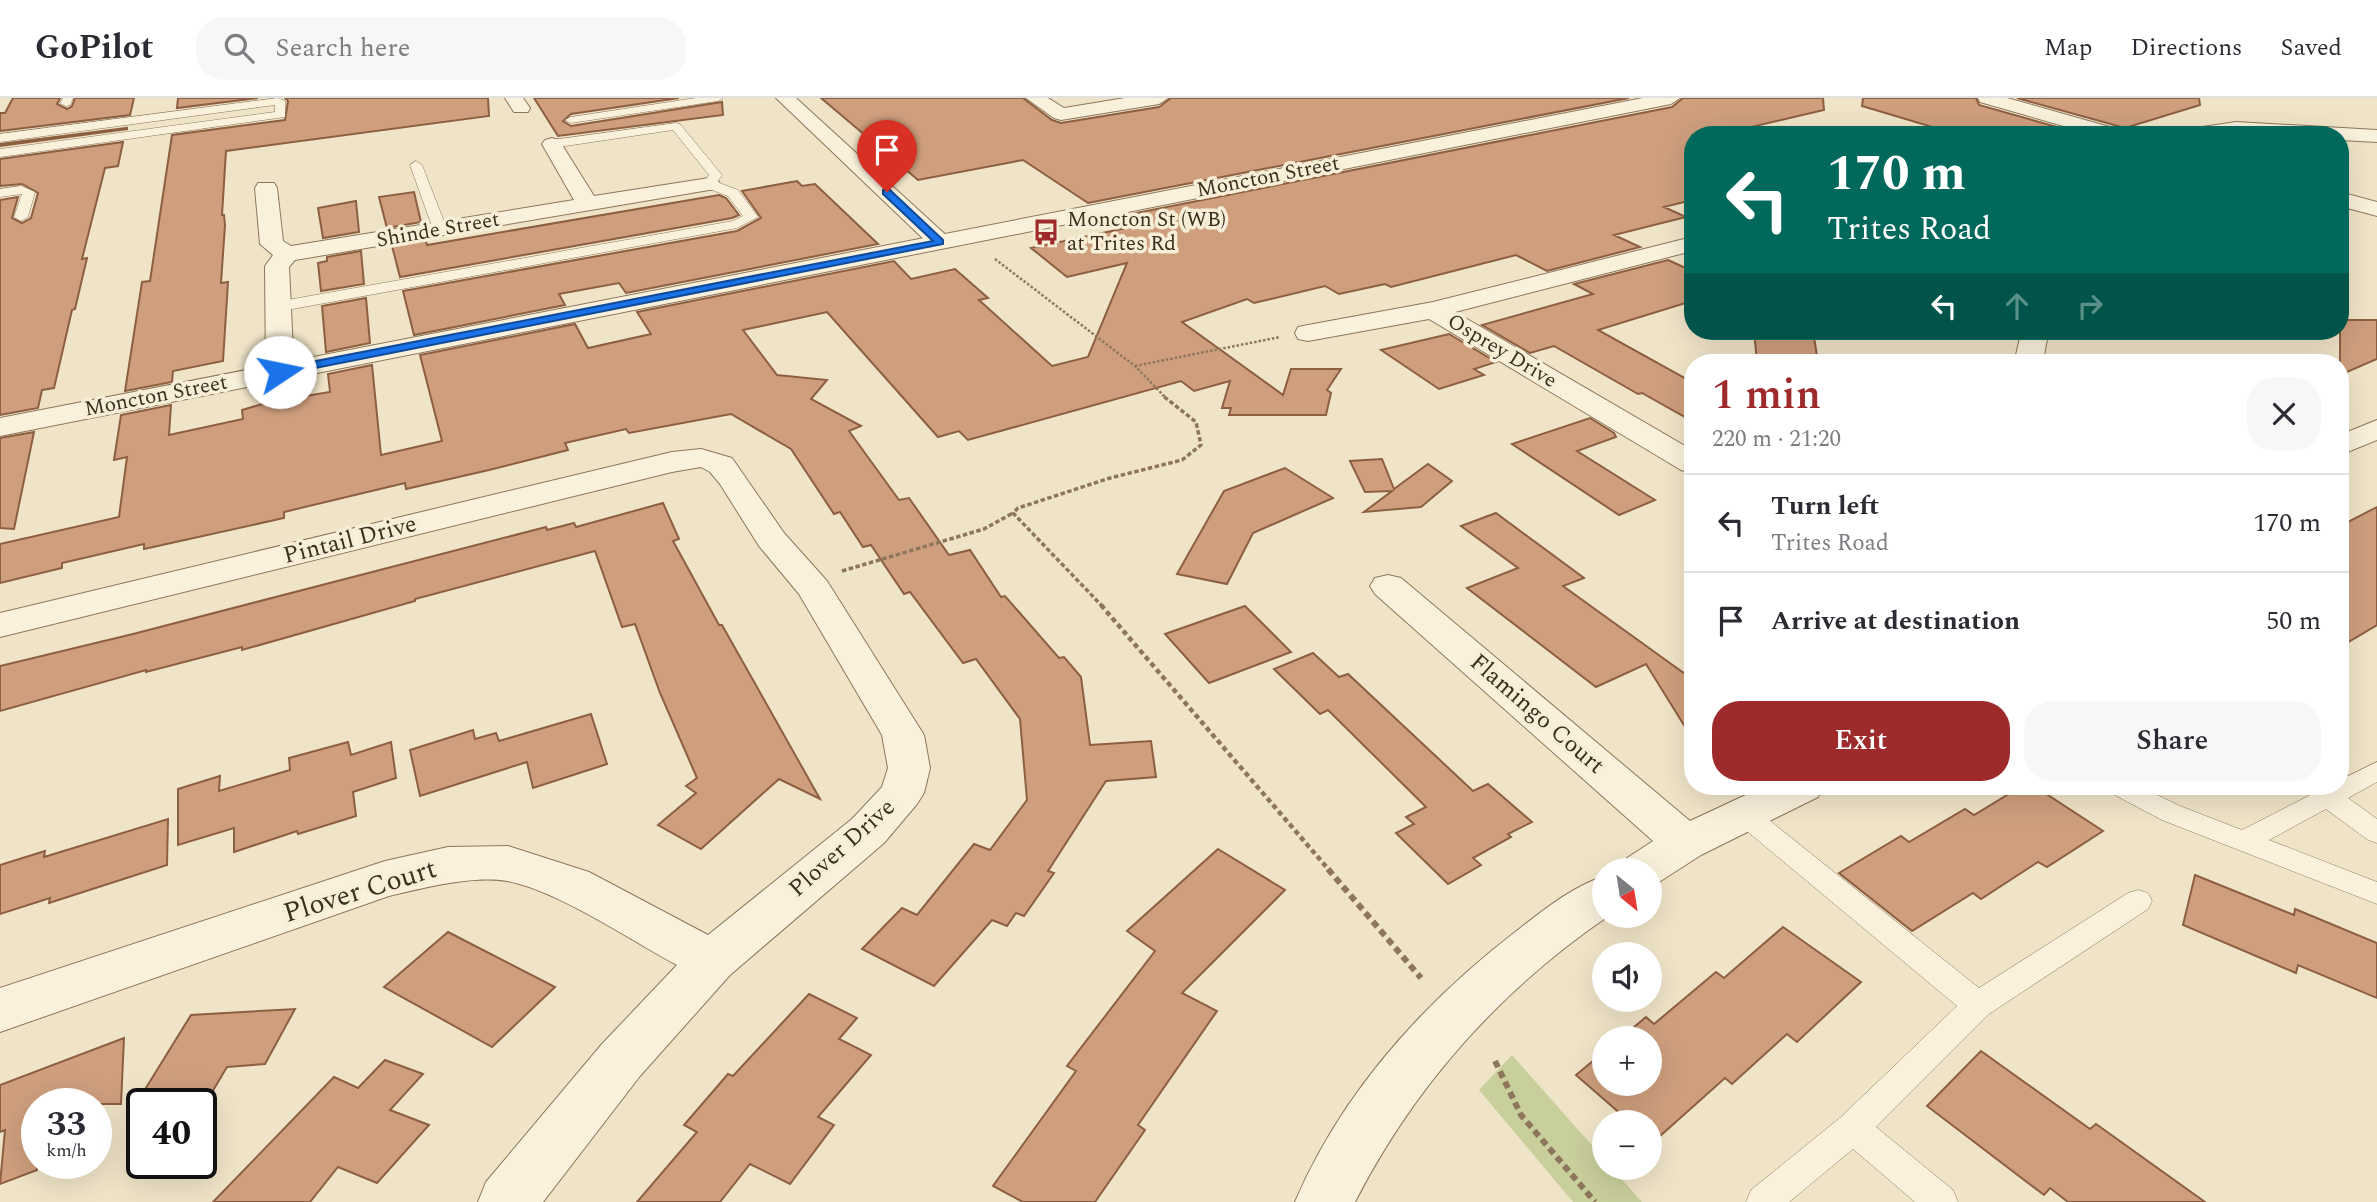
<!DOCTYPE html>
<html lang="en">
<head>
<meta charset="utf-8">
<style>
  body { margin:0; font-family:Spectral,serif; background:#f7f7f7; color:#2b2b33; height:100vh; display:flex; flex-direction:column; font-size:26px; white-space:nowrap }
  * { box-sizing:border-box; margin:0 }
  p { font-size:23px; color:#7c7c81 }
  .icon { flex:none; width:38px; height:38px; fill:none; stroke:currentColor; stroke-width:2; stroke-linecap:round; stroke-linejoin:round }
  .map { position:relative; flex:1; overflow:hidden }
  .details { position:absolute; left:1684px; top:256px; width:665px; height:441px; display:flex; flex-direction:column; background:#fff; border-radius:28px; box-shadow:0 7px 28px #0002 }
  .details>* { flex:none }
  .hud { position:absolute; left:1684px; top:28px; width:665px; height:214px; border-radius:28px; box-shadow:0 7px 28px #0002; background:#00695c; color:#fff; overflow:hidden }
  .needle { width:46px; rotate:150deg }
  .tools { position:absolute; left:1592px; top:760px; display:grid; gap:14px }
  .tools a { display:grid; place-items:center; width:70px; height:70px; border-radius:50%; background:#fff; box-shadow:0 7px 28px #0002; font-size:35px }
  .speed { position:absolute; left:21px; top:990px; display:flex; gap:14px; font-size:35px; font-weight:700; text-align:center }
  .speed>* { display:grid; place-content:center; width:91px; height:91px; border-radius:50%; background:#fff; box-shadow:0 7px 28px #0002; line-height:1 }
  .speed small { font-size:18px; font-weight:400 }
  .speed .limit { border:4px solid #111; border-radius:10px; background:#fff; color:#111 }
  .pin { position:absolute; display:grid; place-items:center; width:60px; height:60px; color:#fff; margin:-72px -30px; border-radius:50% 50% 50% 0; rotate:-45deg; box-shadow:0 0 7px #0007 }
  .pin .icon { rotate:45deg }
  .me { position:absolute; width:77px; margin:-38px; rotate:79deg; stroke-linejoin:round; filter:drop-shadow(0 0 5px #0008) }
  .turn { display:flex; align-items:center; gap:24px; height:147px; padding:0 28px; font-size:32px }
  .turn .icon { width:91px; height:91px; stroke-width:2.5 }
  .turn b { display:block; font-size:49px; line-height:60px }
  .lanes { display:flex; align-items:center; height:66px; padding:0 28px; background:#0003; justify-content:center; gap:35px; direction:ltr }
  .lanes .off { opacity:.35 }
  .round { display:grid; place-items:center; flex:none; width:74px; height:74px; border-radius:28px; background:#f7f7f7 }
  .headline { display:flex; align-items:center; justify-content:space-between; height:119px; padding:0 28px }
  h1 { font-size:42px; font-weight:600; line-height:52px; color:#9e2a2b }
  .button { display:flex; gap:14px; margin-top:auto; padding:14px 28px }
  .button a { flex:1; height:80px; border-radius:28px; background:#9e2a2b; color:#fff; font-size:28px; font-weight:600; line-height:80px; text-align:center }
  .button a+a { background:#f7f7f7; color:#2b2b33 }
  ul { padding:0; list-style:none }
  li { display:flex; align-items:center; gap:21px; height:98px; padding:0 28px; border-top:2px solid #e1e1e2 }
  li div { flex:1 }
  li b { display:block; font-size:26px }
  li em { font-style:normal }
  header { display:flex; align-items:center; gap:42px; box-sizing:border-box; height:98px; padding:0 35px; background:#fff; border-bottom:2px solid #e1e1e2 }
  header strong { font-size:33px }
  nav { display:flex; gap:38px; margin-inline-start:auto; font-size:24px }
  .search { width:490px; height:63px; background:#f7f7f7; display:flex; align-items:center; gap:18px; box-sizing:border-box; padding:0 24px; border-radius:28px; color:#7c7c81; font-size:26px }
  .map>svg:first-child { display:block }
  .green { fill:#c9cf9b }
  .building { fill:#cf9f7d; stroke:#8d5f41; stroke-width:2 }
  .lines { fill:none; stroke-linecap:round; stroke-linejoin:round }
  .service-casing { stroke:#8d765c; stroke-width:1 }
  .minor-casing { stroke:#8d765c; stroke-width:2 }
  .tertiary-casing { stroke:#8d765c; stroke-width:2 }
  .path-far3 { stroke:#8d765c; stroke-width:2.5; stroke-dasharray:2.5 2; stroke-linecap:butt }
  .path-far2 { stroke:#8d765c; stroke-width:3.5; stroke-dasharray:4.5 2.5; stroke-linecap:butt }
  .path-far1 { stroke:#8d765c; stroke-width:4.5; stroke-dasharray:5 3.5; stroke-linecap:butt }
  .path { stroke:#8d765c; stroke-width:6; stroke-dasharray:7 4.5; stroke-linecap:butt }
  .service { fill:#faf1dc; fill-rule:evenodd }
  .minor { fill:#faf1dc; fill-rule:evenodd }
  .tertiary { fill:#faf1dc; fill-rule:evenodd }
  .route { fill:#1a73e8; stroke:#114b97; stroke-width:2 }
  .labels { text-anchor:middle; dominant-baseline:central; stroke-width:7; stroke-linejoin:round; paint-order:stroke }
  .far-street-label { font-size:21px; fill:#3d2e20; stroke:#f7eed8 }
  .far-poi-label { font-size:21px; fill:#3d2e20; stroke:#f7eed8; text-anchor:start }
  .street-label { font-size:24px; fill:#3d2e20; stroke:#f7eed8 }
  .near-street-label { font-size:28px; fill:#3d2e20; stroke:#f7eed8 }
</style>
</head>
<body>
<header>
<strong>GoPilot</strong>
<div class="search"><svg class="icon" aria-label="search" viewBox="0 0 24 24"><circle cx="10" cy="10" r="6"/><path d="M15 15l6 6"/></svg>Search here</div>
<nav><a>Map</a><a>Directions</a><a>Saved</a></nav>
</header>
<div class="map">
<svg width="2377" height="1104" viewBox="0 0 2377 1104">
  <rect width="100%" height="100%" fill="#f0e4c8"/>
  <path class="green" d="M1512,957L1605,1062V1069H1611L1642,1104H1573L1479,992Z"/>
  <g class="building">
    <path d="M13,0H60L57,6L67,11L72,8L75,0H134L130,17L0,33V15H5Z"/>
    <path d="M178,0H258L177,10Z"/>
    <path d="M285,0H488L489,18L226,53L222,117H224L225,127L221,185L228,184L223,263L173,273L172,284L125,293L142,184L150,183L172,37L285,22L288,3Z"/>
    <path d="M534,0H679L571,16L563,23L571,28L722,4L723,17L558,38Z"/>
    <path d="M821,0H1023L1052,22L1061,25L1159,9L1171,0H1629L1088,105L1023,62L918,82Z"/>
    <path d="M1683,0H1823L1824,12L1717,37H1692V102L1664,109L1686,119L1614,137L1640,149L1547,173L1516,157L1391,189L1385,186L1339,196L1325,188L1254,205L1247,201L1182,224L1283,297L1291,271H1341L1327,292L1331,295L1326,317H1229L1231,310H1222L1230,283L1194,293L1181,283L968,342L959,333L938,339L827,214L743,232L777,277L827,282L811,301L861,328L849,333L899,402L909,400L949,457L970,452L1001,499L1005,498L1059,560L1064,559L1081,579L1090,647L1151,643L1156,679L1106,683L1048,773L1054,775L1024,818L1016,815L1007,828L992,822L934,888L862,851L902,810L917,817L974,746L990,752L1027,702L1020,621L976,561L963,565L910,494L904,496L871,447L863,449L840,414L834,416L791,351L731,316L629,335L626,331L565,345L568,352L489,372L406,391L405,385L284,414V420L144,451V446L62,465V470L0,485V446L119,419L127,359L114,362L121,317L171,307L169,337L243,321L242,312L269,304L330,294L328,276L372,267L381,357L442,343L420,257L575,226L588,250L651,236L637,214L894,163L911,181L955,171L988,200L979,202L1052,268L1088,259L1127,165L1067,179L1031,150L1126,130L1111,120L1672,9Z"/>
    <path d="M1863,0H1976L1979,7L2085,37H2000L1987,33L1959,37L1862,8Z"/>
    <path d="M2017,0H2199L2200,7L2125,30Z"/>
    <path d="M127,30V31L0,48V46Z"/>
    <path d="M123,44L118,68L105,70L82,161L87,160L75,211L72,212L54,290L42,292L38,310L0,317V102L18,99L12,120L22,125L31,120L38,95L22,86L0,88V61Z"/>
    <path d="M797,83L802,88L815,86L878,146L626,195L619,185L559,196L565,207L414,237L403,193L737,133L761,120L742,93Z"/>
    <path d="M414,94L421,124L387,130L379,99Z"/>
    <path d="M719,97L726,100L739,117L732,120L400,179L392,148L426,143L427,147Z"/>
    <path d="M356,103L359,134L323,140L318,110Z"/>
    <path d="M361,153L364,186L321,193L318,165L327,163V159Z"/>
    <path d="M1668,162L1692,173V203L1598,232L1692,284V323L1642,295L1638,296L1554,248L1530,255L1482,227L1593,196L1574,186Z"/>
    <path d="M366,200L370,245L326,254L322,208Z"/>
    <path d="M2340,222H2377V261L2340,277Z"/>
    <path d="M1754,233H1813L1818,264H1757Z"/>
    <path d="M1449,236L1496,264L1474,271L1484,277L1439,291L1381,252Z"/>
    <path d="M1590,320L1614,335L1616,339L1577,353L1655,402L1619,417L1512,346Z"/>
    <path d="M34,334L14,431L0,430V340Z"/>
    <path d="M1382,361L1394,391L1428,366L1452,383L1421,409L1364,414L1392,393L1365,394L1350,363Z"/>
    <path d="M1285,370L1333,400L1253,435L1227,486L1177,476L1224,393Z"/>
    <path d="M663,405L679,441L673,443L719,527H722L820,701L779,681L701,751L658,727L696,695L686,688L697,680L660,595L635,526L622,529L595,453L415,501V503L242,552V549L146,574V572L0,613V568L133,536L546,429L547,432L574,425L576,429Z"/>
    <path d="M2377,409V527L2340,549V428Z"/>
    <path d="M1496,415L1584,480L1563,488L1692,581V640L1646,566L1596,589L1467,490L1518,470L1461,428Z"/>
    <path d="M1245,508L1291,554L1209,585L1165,536Z"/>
    <path d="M1313,555L1339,579L1348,576L1473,693L1488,686L1532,724L1508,736L1511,739L1473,760L1481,767L1448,786L1396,735L1414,726L1406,719L1426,709L1328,612L1320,616L1274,571Z"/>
    <path d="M591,616L607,666L533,690L527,664L420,698L410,652L473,632L475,641L496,635L499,643Z"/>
    <path d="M348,644L351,657L391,644L396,680L353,694L356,718L298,736L297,733L234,754V730L178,747V691L220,678L219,693L290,672L289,660Z"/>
    <path d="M2022,688H2034L2103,733L2047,769L2038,764L1981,801L1973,795L1912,833L1839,775L1901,738L1909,744L1965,711L1974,717Z"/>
    <path d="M168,721L167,767L49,805L50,800L0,816V767L45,753L44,759Z"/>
    <path d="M1218,751L1285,792L1182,895L1217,913L1138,1027L1145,1032L1095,1104H1023L993,1088L1076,973L1067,968L1155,853L1127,833Z"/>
    <path d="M2195,777L2294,817L2295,811L2377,845V900L2298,867L2296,875L2183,827Z"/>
    <path d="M1783,829L1861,884L1797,944L1787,936L1732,986L1725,980L1650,1047V1024H1630L1576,977L1605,953V985H1650V940H1621L1646,919L1654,926L1716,874L1724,880Z"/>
    <path d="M448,834L555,889L492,949L384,889Z"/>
    <path d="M809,896L857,920L839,941L871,957L818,1019L834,1027L790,1086L750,1066L720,1104H637L697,1034L684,1027L728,976L733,978Z"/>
    <path d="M295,911L265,966L227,969L205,1006H136L191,917Z"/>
    <path d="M124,940L121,1006H37V1072L0,1086L5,1032L0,1034V987Z"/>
    <path d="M1981,953L2090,1031L2096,1026L2205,1104H2068L2050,1090L2044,1097L1927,1008Z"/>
    <path d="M385,962L423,976L390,1012L429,1027L377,1085L338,1069L310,1104H213L334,979L358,990Z"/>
  </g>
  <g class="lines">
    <g class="service-casing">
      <g id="service">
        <path d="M63,0H73L70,7L66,8L60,5Z"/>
        <path d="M278,0L285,3V19L0,59V51L275,14V7L0,44V36Z"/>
        <path d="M696,0H723L718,3L571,25L565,22L571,19Z"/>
        <path d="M676,25L680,26L722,77L717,84L738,92L758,119L737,130L276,214L268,209L276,204L733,123L743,118L728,98L704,89L703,86L709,77L673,32L552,50L546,46L552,42Z"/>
        <path d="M416,63L422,67L447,131L445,134H435L433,131L410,67Z"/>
        <path d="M21,88L35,94L28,119L21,123L14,119L22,96L0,99V91Z"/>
        <path d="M2377,664V684L2348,700L2377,721V745L2368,742L2326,711L2269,742L2377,784V806L2162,722L2109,694L2105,688H2139L2180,708L2242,732L2328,688H2340V682Z"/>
        <path d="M1745,707L1754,710L1979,890L2128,795L2138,792L2148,795L2152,803L2148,811L1989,916L1876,1029L1953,1092L1958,1104H1915L1853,1051L1789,1104H1746L1751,1092L1841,1019L1957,908L1736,724L1732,717L1736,710Z"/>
      </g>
    </g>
    <g class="minor-casing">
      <g id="minor">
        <path d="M505,0H523L530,10L528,14H514Z"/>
        <path d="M776,0H796L948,139L952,144L948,149H932Z"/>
        <path d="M1026,0H1048L1064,10L1125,0H1168L1159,6L1061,22L1054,20Z"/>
        <path d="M2236,24L2377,32V44L2340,42V37H2179L2189,31Z"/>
        <path d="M552,40L559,42L594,98L709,80L717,81L720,86L717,91L709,92L295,162L289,169L294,274L290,280L280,283L270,280L266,274L265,168L273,157L260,146L255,90L258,85H274L277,90L283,143L291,148L574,102L542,46L545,42Z"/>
        <path d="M1692,139V153L1455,214L1692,352V375L1681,372L1429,221L1308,243L1298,241L1295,235L1298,229L1308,227L1433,204Z"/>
        <path d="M2026,233H2053L2047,241L2044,257L2050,264H2017L2015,261L2020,240Z"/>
        <path d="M2377,322V342L2340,357V337Z"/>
        <path d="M701,351L732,360L784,435L827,483L924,637L930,670L924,695L917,706L884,745L730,877L640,978L543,1104H478L486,1084L602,946L677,867C630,842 557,792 507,783C474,777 422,790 389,798L0,934V890L385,763L448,749L508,748L589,774L708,837L852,721L882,689L888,670L882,637L799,496L759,448L720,386L710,374L701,369L672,374L0,539V515L672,354Z"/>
        <path d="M1388,477L1401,480L1690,723L1765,688H1825L1818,699L1701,757L1659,784L1650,787V772H1620L1627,760L1653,743L1375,496L1370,488L1375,480Z"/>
        <path d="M1605,778V817H1610C1501,891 1415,987 1355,1104H1295C1342,994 1425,903 1519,831C1545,811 1573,788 1605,778Z"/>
      </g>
    </g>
    <g class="tertiary-casing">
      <g id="tertiary">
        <path d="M1643,0H1680L1671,6L0,338V320Z"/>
        <path d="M1978,0H2007L2124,33L2127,37H2095L1980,4Z"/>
        <path d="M2340,94L2377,104V118L2340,108Z"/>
      </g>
    </g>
    <g class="path-far3">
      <path d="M995,161L1135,268L1165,299"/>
      <path d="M1135,268L1280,239"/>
    </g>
    <g class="path-far2">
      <path d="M842,473L984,431L1013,415"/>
      <path d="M1103,509L1013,415L1018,410L1110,380L1182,362L1201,347L1196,324L1162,297"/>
    </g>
    <path class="path-far1" d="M1101,507L1329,772"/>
    <g class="path">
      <path d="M1328,771L1421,880"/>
      <path d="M1495,963L1521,1017L1595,1104"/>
    </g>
    <use href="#service" class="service"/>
    <use href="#minor" class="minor"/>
    <use href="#tertiary" class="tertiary"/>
  </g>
  <path class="route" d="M883,92H890L943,142V146L280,277L274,274L280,270L933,143L883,96Z"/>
  <defs>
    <g id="bus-bare" transform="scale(2.1)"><path d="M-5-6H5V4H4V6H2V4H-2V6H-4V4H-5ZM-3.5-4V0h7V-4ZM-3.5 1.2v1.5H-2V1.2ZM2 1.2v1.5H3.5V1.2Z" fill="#9e2a2b" stroke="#f7eed8" stroke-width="2.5" paint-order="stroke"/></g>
  </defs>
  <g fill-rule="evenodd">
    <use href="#bus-bare" x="1046" y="134"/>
  </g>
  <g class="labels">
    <g class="far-street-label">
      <text transform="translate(1268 79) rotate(-11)">Moncton Street</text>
      <text transform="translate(438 132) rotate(-10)">Shinde Street</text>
      <text transform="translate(1502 253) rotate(31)">Osprey Drive</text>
      <text transform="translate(156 298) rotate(-11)">Moncton Street</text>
    </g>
    <g class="far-poi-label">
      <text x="1067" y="122">Moncton St (WB)<tspan x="1067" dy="24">at Trites Rd</tspan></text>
    </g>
    <g class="street-label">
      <text transform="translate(350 442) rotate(-14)">Pintail Drive</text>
      <text transform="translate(1537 616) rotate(41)">Flamingo Court</text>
      <text transform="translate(842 750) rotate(-42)">Plover Drive</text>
    </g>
    <g class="near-street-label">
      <text transform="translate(360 793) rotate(-17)">Plover Court</text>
    </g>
  </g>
</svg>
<div class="tools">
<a><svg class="needle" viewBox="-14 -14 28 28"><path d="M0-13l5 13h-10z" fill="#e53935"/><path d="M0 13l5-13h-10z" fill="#7c7c81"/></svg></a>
<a><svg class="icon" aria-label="sound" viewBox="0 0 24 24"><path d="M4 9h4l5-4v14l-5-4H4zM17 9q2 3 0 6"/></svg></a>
<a>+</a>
<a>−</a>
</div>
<div class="speed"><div>33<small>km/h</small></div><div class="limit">40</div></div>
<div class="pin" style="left:887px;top:94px;background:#d93025"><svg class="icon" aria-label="arrive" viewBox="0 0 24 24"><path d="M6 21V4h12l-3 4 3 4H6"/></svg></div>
<svg class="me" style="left:280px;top:274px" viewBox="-20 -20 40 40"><circle r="19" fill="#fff"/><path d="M0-13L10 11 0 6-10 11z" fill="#1a73e8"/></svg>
<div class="hud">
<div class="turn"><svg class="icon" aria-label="left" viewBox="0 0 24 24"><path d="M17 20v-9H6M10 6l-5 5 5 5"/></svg><div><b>170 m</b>Trites Road</div></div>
<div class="lanes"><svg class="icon" aria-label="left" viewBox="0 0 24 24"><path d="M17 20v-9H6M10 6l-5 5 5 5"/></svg><svg class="icon off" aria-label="ahead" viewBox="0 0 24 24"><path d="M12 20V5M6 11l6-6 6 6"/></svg><svg class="icon off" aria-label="right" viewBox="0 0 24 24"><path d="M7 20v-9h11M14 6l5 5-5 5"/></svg></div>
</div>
<section class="details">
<div class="headline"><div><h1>1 min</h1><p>220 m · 21:20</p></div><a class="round"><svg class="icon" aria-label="close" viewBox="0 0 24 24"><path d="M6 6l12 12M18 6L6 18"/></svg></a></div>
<ul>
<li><svg class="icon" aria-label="left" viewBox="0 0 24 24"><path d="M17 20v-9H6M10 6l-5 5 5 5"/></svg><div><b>Turn left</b><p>Trites Road</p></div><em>170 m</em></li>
<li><svg class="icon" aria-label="arrive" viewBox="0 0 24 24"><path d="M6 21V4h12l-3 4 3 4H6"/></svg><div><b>Arrive at destination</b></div><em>50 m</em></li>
</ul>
<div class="button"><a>Exit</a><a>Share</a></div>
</section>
</div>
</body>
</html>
